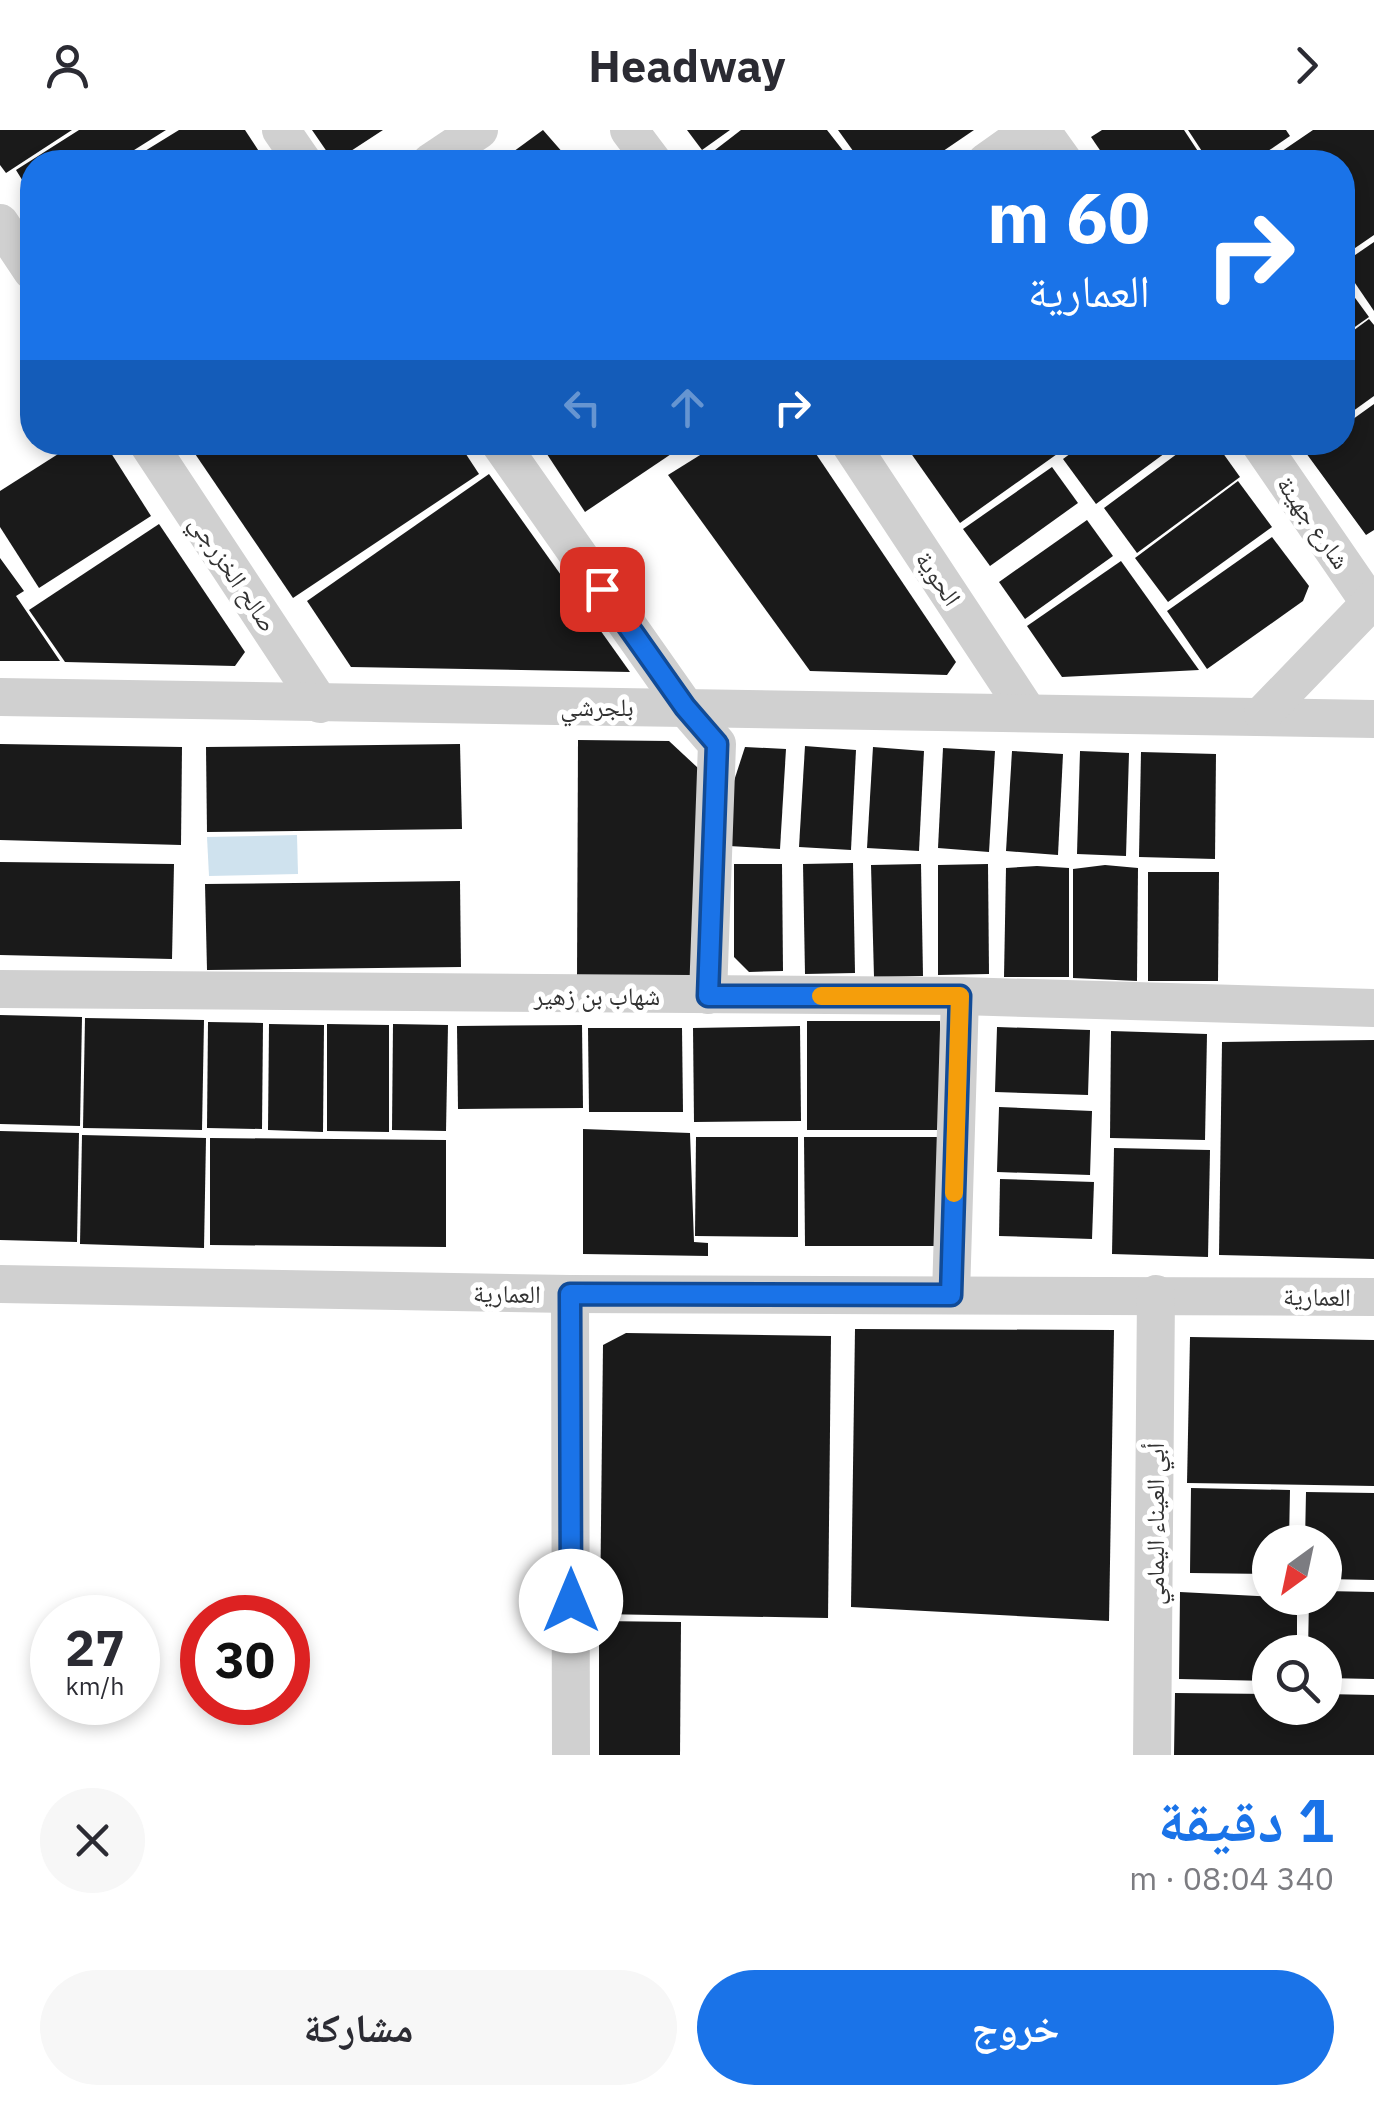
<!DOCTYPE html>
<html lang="ar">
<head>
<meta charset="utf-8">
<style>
  body { margin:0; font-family:"IBM Plex Sans","Noto Naskh Arabic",sans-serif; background:#f7f7f7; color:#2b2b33; direction:rtl; height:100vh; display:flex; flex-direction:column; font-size:38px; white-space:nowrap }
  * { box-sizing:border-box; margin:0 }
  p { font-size:32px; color:#7c7c81 }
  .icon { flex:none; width:55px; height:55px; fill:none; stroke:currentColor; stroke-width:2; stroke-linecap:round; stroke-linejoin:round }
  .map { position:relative; height:1625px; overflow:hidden; direction:ltr }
  .panel { display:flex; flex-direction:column; background:#fff; flex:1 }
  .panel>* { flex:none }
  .top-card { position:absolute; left:20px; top:20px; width:1335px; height:305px; border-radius:40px; box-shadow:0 5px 15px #0003; direction:rtl; background:#1a73e8; color:#fff; overflow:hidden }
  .needle { width:65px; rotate:213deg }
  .controls { position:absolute; left:1252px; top:1395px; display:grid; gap:20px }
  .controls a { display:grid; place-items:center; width:90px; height:90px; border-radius:50%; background:#fff; box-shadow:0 5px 15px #0003; font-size:50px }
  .speed { position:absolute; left:30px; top:1465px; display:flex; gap:20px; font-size:50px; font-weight:700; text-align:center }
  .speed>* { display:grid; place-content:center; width:130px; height:130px; border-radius:50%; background:#fff; box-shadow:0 5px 15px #0003; line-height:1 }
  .speed small { font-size:25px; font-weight:400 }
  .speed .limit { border:15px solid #d22; background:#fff; color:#111 }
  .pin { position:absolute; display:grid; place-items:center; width:85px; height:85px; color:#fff; margin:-42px; border-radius:20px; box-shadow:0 5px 15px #0006 }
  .me { position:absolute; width:110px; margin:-55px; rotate:0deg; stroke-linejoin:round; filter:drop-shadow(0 0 8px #0008) }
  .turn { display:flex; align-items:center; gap:35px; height:210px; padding:0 40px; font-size:45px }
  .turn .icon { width:130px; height:130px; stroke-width:2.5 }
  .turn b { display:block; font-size:70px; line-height:85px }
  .lanes { display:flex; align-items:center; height:95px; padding:0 40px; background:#0003; justify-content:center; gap:50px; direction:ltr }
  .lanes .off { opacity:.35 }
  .round { display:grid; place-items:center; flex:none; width:105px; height:105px; border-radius:52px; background:#f7f7f7 }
  .headline { display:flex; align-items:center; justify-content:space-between; height:170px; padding:0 40px }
  h1 { font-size:60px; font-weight:800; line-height:75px; color:#1a73e8 }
  .button { display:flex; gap:20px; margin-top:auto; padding:20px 40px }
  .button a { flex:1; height:115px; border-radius:60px; background:#1a73e8; color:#fff; font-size:40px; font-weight:800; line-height:115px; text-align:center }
  .button a+a { background:#f7f7f7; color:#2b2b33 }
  header { display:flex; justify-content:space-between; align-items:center; height:130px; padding:0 40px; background:#fff; font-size:45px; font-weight:800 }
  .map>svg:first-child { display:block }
  .water { fill:#cfe2ee }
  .building { fill:#1a1a1a }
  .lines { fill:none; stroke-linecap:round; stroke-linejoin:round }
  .minor { stroke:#d0d0d0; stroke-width:38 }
  .route-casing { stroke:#114b97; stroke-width:25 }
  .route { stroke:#1a73e8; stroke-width:18 }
  .slow { stroke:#f59e0b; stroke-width:18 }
  .labels { text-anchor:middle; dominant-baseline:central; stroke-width:10; stroke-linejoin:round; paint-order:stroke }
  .street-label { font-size:25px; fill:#333; stroke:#fff }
</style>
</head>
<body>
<header><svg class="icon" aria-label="forward" viewBox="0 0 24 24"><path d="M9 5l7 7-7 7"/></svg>Headway<svg class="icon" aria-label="person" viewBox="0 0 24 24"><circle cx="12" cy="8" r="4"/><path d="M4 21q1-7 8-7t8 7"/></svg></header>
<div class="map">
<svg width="1374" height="1625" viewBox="0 0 1374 1625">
  <rect width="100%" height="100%" fill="#fff"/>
  <path class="water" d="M297,705L298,744L209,746L207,707Z"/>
  <g class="building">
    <path d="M0,0H72L6,43L0,35Z"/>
    <path d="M79,0H166L115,32H32V66L16,40Z"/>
    <path d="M179,0H245L266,32H127Z"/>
    <path d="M312,0H383L334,32Z"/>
    <path d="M543,0L571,32H499Z"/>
    <path d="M687,0H730L702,20Z"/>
    <path d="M741,0H827L852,32H709L706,27Z"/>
    <path d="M838,0H974L927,32H861Z"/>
    <path d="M1102,0H1184L1205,32H1108L1091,7Z"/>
    <path d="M1188,0H1286L1290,6L1252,32H1209Z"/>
    <path d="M1313,0H1374V105L1342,127V32H1266Z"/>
    <path d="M1374,112V181L1342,134Z"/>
    <path d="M1342,150L1369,187L1342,206Z"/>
    <path d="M1369,189L1374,195V266L1342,289V209Z"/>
    <path d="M1374,274V400L1366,405L1306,323L1321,312H1342V297Z"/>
    <path d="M77,312H104L151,386L39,458L0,397V361Z"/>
    <path d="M187,312H458L479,344L293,468Z"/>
    <path d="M539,312H689L585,382Z"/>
    <path d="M721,312H808L956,532L947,545L810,541L668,345Z"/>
    <path d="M903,312H1074L960,393Z"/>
    <path d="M1086,312H1180L1096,374L1063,329Z"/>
    <path d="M1193,312H1215L1240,347L1137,423L1104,378Z"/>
    <path d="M1052,337L1078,373L990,436L963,399Z"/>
    <path d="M489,344L630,542L351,537L307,471Z"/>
    <path d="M1238,351L1272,397L1168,472L1135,428Z"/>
    <path d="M1087,390L1113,426L1025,489L999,452Z"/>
    <path d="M159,394L245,522L235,536L65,532L29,480Z"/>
    <path d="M1272,407L1309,456L1303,471L1207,539L1167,481Z"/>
    <path d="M0,428L24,461L16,466L60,531H0Z"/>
    <path d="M1121,431L1199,540L1062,547L1027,496Z"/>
    <path d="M578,610L669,611L698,638L697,851L577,850Z"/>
    <path d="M0,614L182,617L181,715L0,710Z"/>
    <path d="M460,614L462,699L207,702L206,617Z"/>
    <path d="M805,616L856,620L851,720L799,717Z"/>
    <path d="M745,617L786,619L780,719L729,716L732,657Z"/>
    <path d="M873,617L924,621L919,721L867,718Z"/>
    <path d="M943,618L995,621L989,722L938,718Z"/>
    <path d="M1012,621L1063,624L1058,725L1006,721Z"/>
    <path d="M1080,621L1129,623L1126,726L1077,724Z"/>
    <path d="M1141,622L1216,624L1215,729L1139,727Z"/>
    <path d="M0,732L174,734L172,829L0,825Z"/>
    <path d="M853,733L855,843L805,844L803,734Z"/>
    <path d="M734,734H782L783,841L749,842L734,827Z"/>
    <path d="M921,734L923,846L874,847L871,735Z"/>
    <path d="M988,734L989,844L938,845V735Z"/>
    <path d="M1105,735L1138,738L1137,851L1073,848V739Z"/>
    <path d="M1037,736L1069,738V847H1004L1006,738Z"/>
    <path d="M1148,742H1219L1218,851H1148Z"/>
    <path d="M460,751L461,837L207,840L205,754Z"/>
    <path d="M0,885L82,887L80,996L0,994Z"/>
    <path d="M85,888L204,890L202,1000L83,998Z"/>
    <path d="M807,891H940L941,1000H807Z"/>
    <path d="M208,892L263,893L262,999L207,998Z"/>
    <path d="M269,894L324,895L323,1002L268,1000Z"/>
    <path d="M327,894L389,895V1002L327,1001Z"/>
    <path d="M393,894L448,895L446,1001L392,1000Z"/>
    <path d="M582,895L583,978L458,979L457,896Z"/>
    <path d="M800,896L801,991L694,992L693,898Z"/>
    <path d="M997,897L1090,900L1088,965L995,962Z"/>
    <path d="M588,898H682L683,982H589Z"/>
    <path d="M1111,901L1207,904L1205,1010L1110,1008Z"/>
    <path d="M1374,910V1129L1219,1125L1222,912Z"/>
    <path d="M999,977L1092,981L1090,1045L997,1042Z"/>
    <path d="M583,999L690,1003L694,1112L708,1113V1126L583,1124Z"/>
    <path d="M0,1001L79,1003L77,1112L0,1110Z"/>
    <path d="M82,1005L206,1008L204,1118L80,1114Z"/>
    <path d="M696,1007H798V1107L695,1106Z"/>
    <path d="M804,1007H938L939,1116H805Z"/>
    <path d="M210,1008L446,1010V1117L210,1115Z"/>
    <path d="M1114,1018L1210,1020L1208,1127L1112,1124Z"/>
    <path d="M1000,1049L1094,1052L1092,1109L999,1106Z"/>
    <path d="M855,1199L1114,1200L1109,1491L851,1477Z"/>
    <path d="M626,1203L831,1206L828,1488L600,1484L603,1215Z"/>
    <path d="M1190,1207L1374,1210V1356L1187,1353Z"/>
    <path d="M1191,1358L1290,1360L1289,1412H1270V1444L1190,1443Z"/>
    <path d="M1306,1362L1374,1363V1450L1325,1449V1412H1305Z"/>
    <path d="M1325,1461L1374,1462V1549L1325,1548V1522H1308L1309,1468H1325Z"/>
    <path d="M1180,1462L1297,1468V1522H1270V1551L1179,1549Z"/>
    <path d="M599,1491L681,1492L680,1625H599Z"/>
    <path d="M1175,1563L1270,1564V1578H1325V1564L1374,1565V1625H1174Z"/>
  </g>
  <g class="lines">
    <g class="minor">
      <path d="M281,0L303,32"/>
      <path d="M629,0L653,32"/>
      <path d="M1041,0L1064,32"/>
      <path d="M431,32L479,0"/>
      <path d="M986,32L1031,0"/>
      <path d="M0,93L32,141"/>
      <path d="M147,312L320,574"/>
      <path d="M499,312L685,577L717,614L708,865"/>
      <path d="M849,312L1028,583"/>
      <path d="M1259,312L1369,472"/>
      <path d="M0,567L1374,589"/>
      <path d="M1263,584L1374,469"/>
      <path d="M0,859L960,866L1374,878"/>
      <path d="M0,1154L570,1164L1374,1167"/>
      <path d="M570,1164L571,1625"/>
      <path d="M951,1165L960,866"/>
      <path d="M1152,1625L1156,1164"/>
    </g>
  </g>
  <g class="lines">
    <g class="route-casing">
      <path id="route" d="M571,1471L570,1164L951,1165L960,866H708L717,614L685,577L602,459"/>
    </g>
    <use href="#route" class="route"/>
    <path class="slow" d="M821,866H960L954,1063"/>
  </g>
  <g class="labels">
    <g class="street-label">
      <text transform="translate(1314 392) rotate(55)">شارع جهينة</text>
      <text transform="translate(234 443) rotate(56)">صالح الخزرجي</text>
      <text transform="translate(939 448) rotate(56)">الحوية</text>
      <text x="597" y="576">بلجرشي</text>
      <text x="597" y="865">شهاب بن زهير</text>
      <text transform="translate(507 1163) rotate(1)">العمارية</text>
      <text transform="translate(1317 1166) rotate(1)">العمارية</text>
      <text transform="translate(1154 1394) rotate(-90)">أبي العيناء اليمامي</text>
    </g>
  </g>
</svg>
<div class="controls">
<a><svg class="needle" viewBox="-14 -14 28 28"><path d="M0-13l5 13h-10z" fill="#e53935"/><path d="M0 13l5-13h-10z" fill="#7c7c81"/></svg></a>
<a><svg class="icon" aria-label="search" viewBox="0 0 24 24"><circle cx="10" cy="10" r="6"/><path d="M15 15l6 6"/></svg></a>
</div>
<div class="speed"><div>27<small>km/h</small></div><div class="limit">30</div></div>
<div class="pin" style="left:602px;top:459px;background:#d93025"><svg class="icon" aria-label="arrive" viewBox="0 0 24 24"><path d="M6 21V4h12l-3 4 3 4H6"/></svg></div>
<svg class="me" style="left:571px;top:1471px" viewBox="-20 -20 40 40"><circle r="19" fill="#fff"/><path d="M0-13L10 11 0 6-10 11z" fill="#1a73e8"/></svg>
<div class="top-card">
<div class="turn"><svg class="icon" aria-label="right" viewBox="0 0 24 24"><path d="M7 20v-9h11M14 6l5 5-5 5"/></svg><div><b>60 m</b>العمارية</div></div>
<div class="lanes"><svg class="icon off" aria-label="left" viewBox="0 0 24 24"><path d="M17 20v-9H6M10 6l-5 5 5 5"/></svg><svg class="icon off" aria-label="ahead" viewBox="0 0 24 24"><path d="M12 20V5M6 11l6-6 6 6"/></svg><svg class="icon" aria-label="right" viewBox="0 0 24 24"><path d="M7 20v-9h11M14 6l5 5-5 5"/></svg></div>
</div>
</div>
<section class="panel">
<div class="headline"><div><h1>1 دقيقة</h1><p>340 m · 08:04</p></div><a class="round"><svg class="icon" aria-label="close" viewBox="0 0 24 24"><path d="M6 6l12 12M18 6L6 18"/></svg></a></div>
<div class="button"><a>خروج</a><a>مشاركة</a></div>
</section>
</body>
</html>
